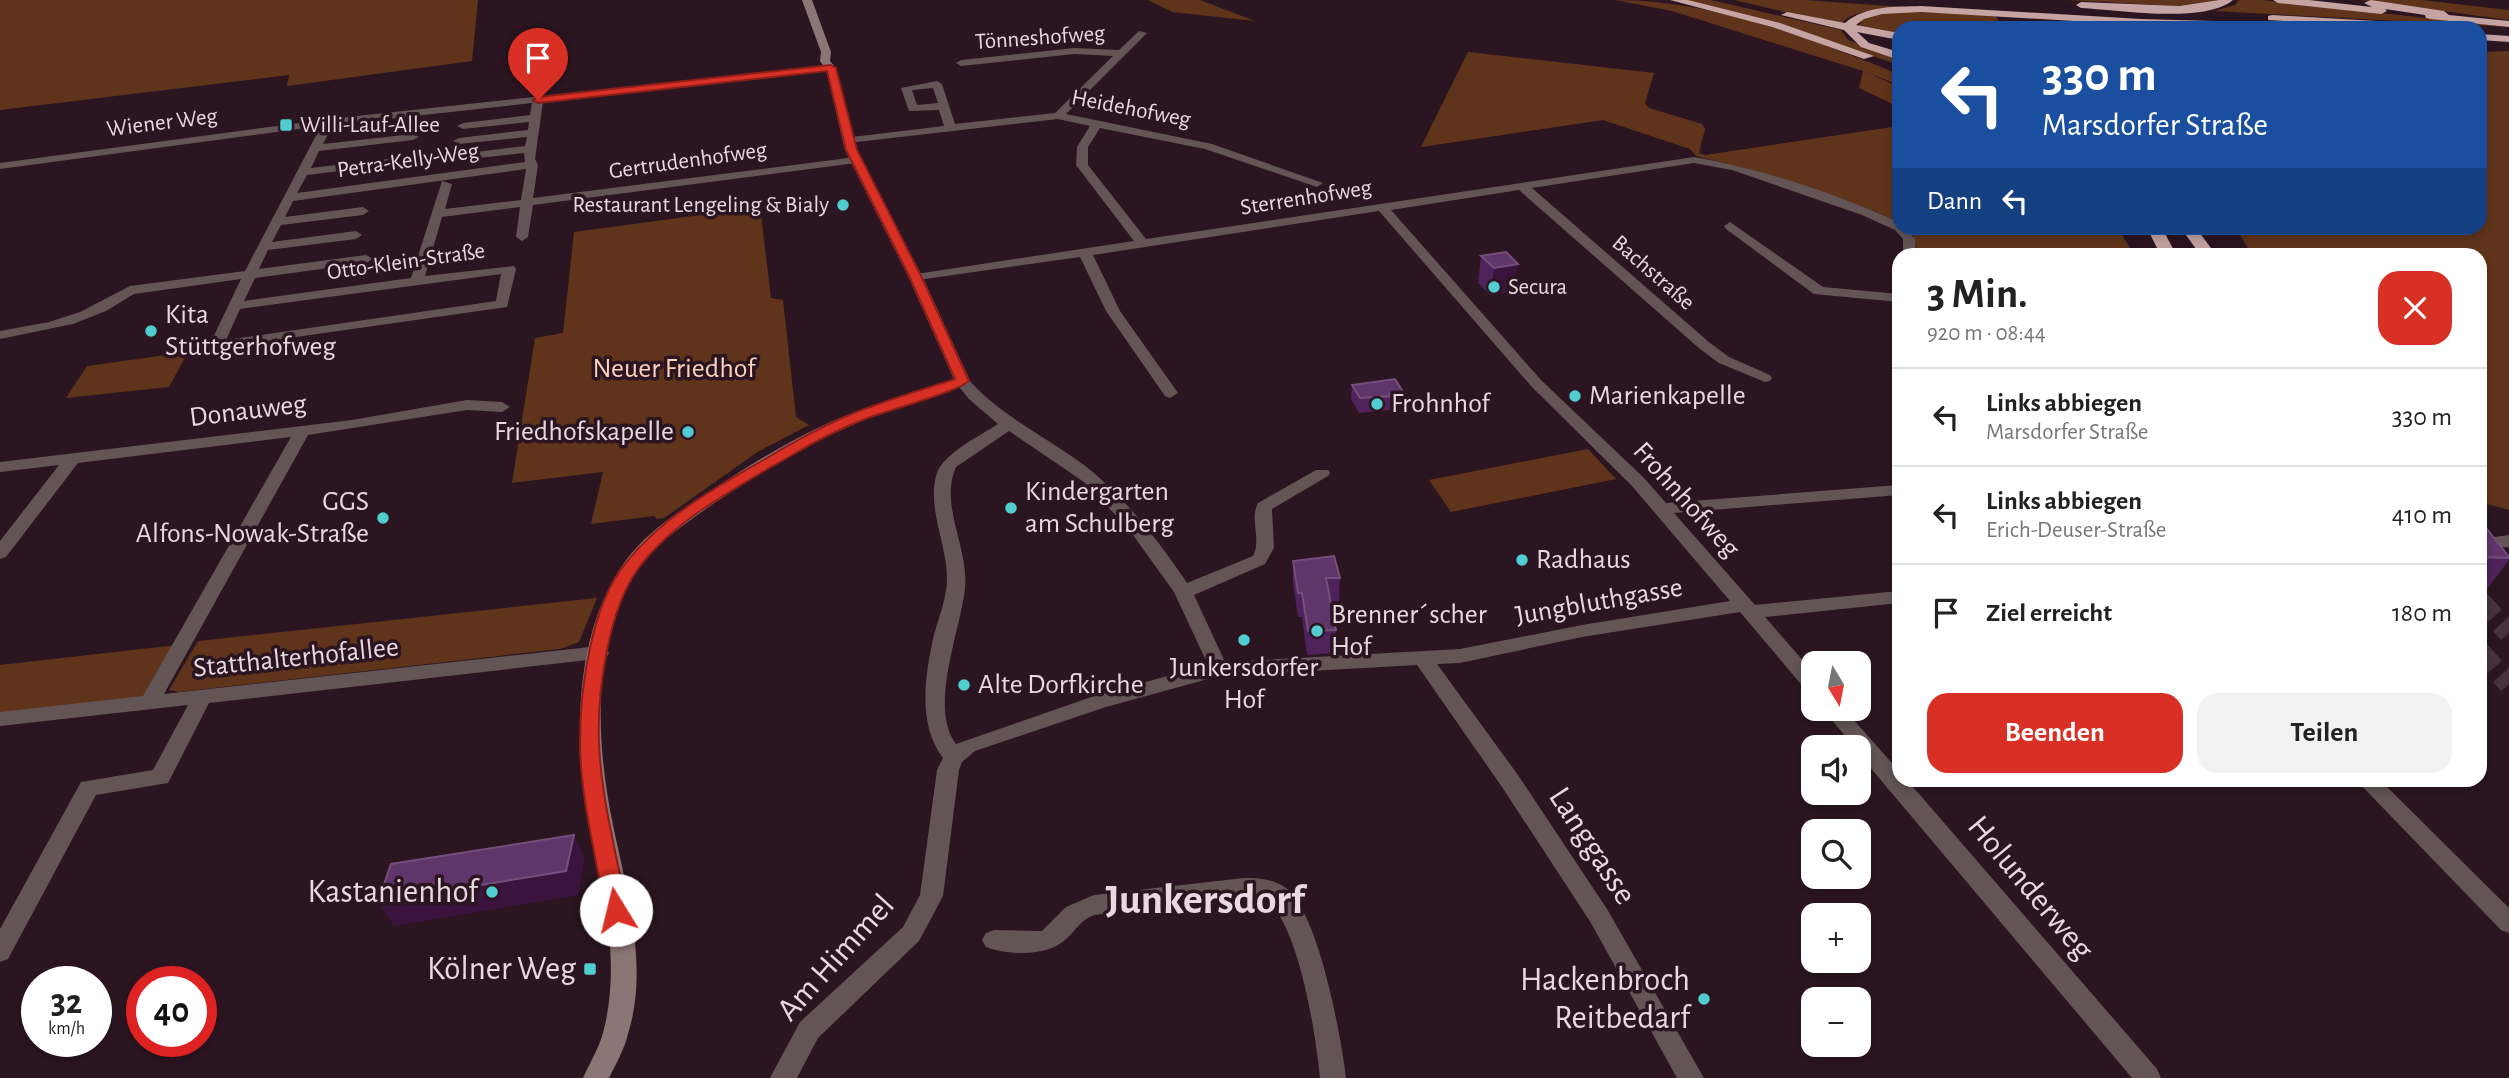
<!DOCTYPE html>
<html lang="de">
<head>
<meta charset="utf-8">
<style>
  body { margin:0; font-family:"Alegreya Sans",sans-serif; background:#f2f2f2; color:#222; height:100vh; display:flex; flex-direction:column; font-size:26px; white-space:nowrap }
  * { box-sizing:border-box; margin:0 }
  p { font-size:23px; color:#767676 }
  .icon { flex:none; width:38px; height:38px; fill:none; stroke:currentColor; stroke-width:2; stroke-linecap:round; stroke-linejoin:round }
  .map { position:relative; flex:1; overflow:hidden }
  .details { position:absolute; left:1892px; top:248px; width:595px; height:539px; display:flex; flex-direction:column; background:#fff; border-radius:21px; box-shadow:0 4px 10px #0003 }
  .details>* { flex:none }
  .guide { position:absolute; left:1892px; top:21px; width:595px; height:214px; border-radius:21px; box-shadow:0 4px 10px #0003; background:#1a4fa0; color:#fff; overflow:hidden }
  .needle { width:46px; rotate:170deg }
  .fabs { position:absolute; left:1801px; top:651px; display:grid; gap:14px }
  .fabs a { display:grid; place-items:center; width:70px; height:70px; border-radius:14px; background:#fff; box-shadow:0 4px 10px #0003; font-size:35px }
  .speed { position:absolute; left:21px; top:966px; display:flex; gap:14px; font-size:35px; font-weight:700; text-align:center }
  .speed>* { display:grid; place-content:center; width:91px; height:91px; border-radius:50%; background:#fff; box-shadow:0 4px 10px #0003; line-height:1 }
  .speed small { font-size:18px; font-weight:400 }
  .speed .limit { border:10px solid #d22; background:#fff; color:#111 }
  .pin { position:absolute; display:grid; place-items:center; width:60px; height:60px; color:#fff; margin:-72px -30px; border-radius:50% 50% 50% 0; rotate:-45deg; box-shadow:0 0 7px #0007 }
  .pin .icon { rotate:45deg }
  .me { position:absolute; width:77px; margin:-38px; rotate:351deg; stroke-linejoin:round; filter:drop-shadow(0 0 5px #0008) }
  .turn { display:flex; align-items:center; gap:24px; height:147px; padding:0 35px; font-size:32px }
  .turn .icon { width:91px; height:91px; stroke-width:2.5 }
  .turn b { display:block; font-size:49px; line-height:60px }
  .then { display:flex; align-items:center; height:66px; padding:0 35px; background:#0003; gap:14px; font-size:26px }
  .round { display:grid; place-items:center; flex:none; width:74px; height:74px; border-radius:21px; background:#f2f2f2 }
  .summary { display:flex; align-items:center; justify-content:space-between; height:119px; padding:0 35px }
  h1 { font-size:42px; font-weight:700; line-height:52px }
  .primary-button { display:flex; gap:14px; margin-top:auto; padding:14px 35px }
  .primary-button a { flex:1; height:80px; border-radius:21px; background:#d93025; color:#fff; font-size:28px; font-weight:700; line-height:80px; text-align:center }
  .primary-button a+a { background:#f2f2f2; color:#222 }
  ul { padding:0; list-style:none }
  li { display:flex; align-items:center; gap:21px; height:98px; padding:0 35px; border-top:2px solid #e0e0e0 }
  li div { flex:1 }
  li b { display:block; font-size:26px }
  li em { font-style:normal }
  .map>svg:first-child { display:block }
  .green { fill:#60341b }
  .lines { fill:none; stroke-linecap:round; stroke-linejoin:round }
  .highway-tunnel { stroke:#47323d; stroke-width:21; stroke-dasharray:21 10; stroke-linecap:butt }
  .street { fill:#635555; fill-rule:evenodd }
  .secondary { fill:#8b7575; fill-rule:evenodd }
  .highway { fill:#c6a4a3; fill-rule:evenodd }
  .wall { fill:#4f225b }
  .shaded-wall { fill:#3a143d }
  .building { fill:#603569; stroke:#754f7c; stroke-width:2 }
  .route { fill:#d93025; stroke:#8d1f18; stroke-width:2 }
  .poi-dot { fill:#52cdcf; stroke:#2b1520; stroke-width:2.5 }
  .labels { text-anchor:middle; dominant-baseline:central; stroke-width:7; stroke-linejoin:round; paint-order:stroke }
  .far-street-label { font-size:23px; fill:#e8d8df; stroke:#2b1520 }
  .far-poi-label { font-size:23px; fill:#e8d8df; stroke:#2b1520; text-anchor:start }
  .poi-label { font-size:28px; fill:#e8d8df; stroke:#2b1520; text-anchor:start }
  .park-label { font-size:28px; fill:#fcd2bc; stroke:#2b1520 }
  .street-label { font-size:28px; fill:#e8d8df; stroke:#2b1520 }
  .near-street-label { font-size:33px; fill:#e8d8df; stroke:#2b1520 }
  .near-poi-label { font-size:33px; fill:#e8d8df; stroke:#2b1520; text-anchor:end }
  .near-district-label { font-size:42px; font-weight:bold; fill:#e8d8df; stroke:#2b1520 }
</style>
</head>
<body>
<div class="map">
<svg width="2509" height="1078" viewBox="0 0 2509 1078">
  <rect width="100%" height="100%" fill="#2b1520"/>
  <g class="green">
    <path d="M0,0H478L472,61L287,86L289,75L0,110Z"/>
    <path d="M1148,0H1200L1255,21L1172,12Z"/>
    <path d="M1615,0C1712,0 1809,38 1899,74V85L1866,72L1899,87V107L1859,88L1863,71L1672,11Z"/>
    <path d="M1685,0H1711L1841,30L1848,40L1899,58V65L1776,23Z"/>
    <path d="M1734,0H1804L1902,7C1882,9 1853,9 1840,25Z"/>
    <path d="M2066,0H2220L2177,6Z"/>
    <path d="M2239,0H2261L2509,27L2214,11L2235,5Z"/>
    <path d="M2361,0H2421L2509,10V20Z"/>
    <path d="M1901,11L1995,15L2003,28H1899V35L1857,28L1862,22L1858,21L1875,14Z"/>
    <path d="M2509,51V510L2480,502V256L2252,255L2236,228H2480V52Z"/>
    <path d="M1468,52L1654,73L1645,103L1649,108L1702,124L1705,129L1699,153L1705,155L1899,126V222L1874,211L1745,168L1696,156L1690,149L1603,120L1421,147Z"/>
    <path d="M760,207L771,298L783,300L796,417L809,425L759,451L664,518L657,519L654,516L591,524L603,472L512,483L535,338L563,333L574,232Z"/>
    <path d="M1906,228H2118L2134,255H1918L1913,234Z"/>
    <path d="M188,352L169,387L66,398L87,366Z"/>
    <path d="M1588,449L1616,479L1451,512L1429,480Z"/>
    <path d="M597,598L579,642L560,649L179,692L169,690L198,641Z"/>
    <path d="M177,645L145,699L0,714V665Z"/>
  </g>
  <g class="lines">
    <g class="highway-tunnel">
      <path d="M2480,601L2509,633"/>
      <path d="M2480,652L2509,684"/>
    </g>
    <g class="street">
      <path d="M1139,31L1147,33L1066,114L1212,144L1323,183L1317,187L1205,149L1100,128L1088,147V165L1146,239L1694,157C1763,169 1834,193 1899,222V228H1906L1915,239L1916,256H1903V239L1895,230L1862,215L1732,170L1694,163L1532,188L1710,343L1729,357L1770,375L1772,378L1770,381L1765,382L1719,363L1700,349L1519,190L1391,210L1541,380L1644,478L1666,503L1899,485V495L1674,513L1755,605L1899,591V603L1765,617L1813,672V692L1806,690L1740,612L1582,637L1460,663L1437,664L1518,775L1607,909L1704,1078H1677L1591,923L1502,787L1417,665L1219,676L1106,707L975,751L962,762L959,770L943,896L919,941L818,1038L797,1078H770L800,1022L903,927L920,895L937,770L943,758C917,724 925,674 934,635C939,616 947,598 947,578C947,544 926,506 937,473C943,454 981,435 998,424L969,399L954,381L957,378H967C1000,416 1044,435 1084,465C1125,497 1158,540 1187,583L1253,556C1262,539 1249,520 1258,503L1316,470H1328L1330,473L1328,476L1272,509L1274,548L1265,564L1194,595L1225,662L1460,649L1582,625L1730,601L1632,486L1531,386L1379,211L1093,255L1120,311L1178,393L1170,398L1165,396L1106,311L1080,257L911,281L909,278L916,274L1134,241L1076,165L1077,147L1090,126L1058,119L848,143L842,140L844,138L944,126L939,110L909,111L901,88L937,81L942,84L955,124L1055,113L1113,56L1074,54L961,66L956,63L961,60L1074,48L1119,50ZM933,88L938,103L917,105L912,90ZM1009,431L1084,482L1128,528L1174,592L1208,665L1094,696L956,744C928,708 961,629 965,588C969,548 939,505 956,467Z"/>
      <path d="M831,65L836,68L835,70L543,102L535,159L538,165L533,198L856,157L862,160L856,163L533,205L528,237L522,241L516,237L520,207L442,217L425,276L514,266L516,269L507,307L211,349L209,346L241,279L134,294L106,311L73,324L0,339V331L49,322L80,312L130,286L245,271L321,126L0,169V163L329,119ZM532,103L530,115L463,123L457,126L463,129L529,122L528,130L459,138L453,141L459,144L527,137L525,146L452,155L446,158L452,161L524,153L525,162L297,193L307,175L405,163L411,160L405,157L311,168L319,151L413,140L419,137L413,134L323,144L333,125ZM526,169L521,200L445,209L452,184L442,181L411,278L244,301L255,278L366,263L373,259L366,255L259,269L268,250L356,239L362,235L356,231L272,242L281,225L363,215L369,211L363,207L285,217L293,201ZM501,274L496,301L226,340L240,309Z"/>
      <path d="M1730,222L1823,287L1899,294V302L1814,294L1726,229L1724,226Z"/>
      <path d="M467,400L502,402L510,407L502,412L467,410L308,435L164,694L599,646L606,648L609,653L606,658L209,703L168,783L96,795L8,959L0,962V929L81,782L153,770L188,705L0,726V712L143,696L291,437L78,463L6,557L0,559V541L59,465L0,472V462L352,420Z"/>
      <path d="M2509,535V547L2480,549V539Z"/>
      <path d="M1823,709H1844L1899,771V780H1907L2157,1069L2161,1078H2132L1858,753V747H1854Z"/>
      <path d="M2356,780H2380L2509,908V933L2501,930Z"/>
      <path d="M1244,878C1258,878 1274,879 1286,888C1319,914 1341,1036 1346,1078H1320C1316,1037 1299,921 1264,898L1244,896L1094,915C1080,920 1076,931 1065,940C1046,957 1008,955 986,947L982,940L986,933L994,930L1042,931L1066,907L1094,895Z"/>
    </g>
    <path class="secondary" d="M802,0H812L831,52L830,61L836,68L857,150L923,278L970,381L967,384C925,398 883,411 843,429C796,450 753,477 710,506C685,524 657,542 639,568C590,642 596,743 613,825C627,892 649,967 628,1034C624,1050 616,1064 609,1078H583C590,1062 600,1047 604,1029C623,952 598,875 586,799C574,721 578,629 624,563C644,535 672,516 700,498C743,469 786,442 833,421C873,404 913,392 954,379L909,278L845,150L826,69L820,61L821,52Z"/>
    <g class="highway">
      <path d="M1670,0H1688L1780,23L1874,56L1864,59L1772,27Z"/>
      <path d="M2219,0H2233C2204,24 2119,10 2081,8L2076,5L2081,2L2179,6Z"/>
      <path d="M2273,0H2309L2372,7L2364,3L2371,0L2444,11L2449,15L2509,21V27L2430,19L2426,18L2425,15L2385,9L2387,11L2381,14L2278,3Z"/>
      <path d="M1921,6L2141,19L2286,23L2292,26L2235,28L2141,25L1921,12L1882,14L1864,19L1856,25L1899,33V40L1857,32L1869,43L1899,52V60L1861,47L1844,30L1781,15L1787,12L1845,23C1866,5 1895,7 1921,6Z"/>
      <path d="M2272,15L2445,25L2451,28H2386L2268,20V16Z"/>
      <path d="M2480,34L2509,36V42L2480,40Z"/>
      <path d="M2147,228H2162L2177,256H2161Z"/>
      <path d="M2181,228H2196L2217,256H2201Z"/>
    </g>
  </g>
  <g class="wall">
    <path d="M1481,256L1515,291L1490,295L1478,283Z"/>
    <path d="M1352,385L1403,392L1402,407L1390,408V410L1359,413L1351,399Z"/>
    <path d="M2480,520L2509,557V560L2487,589H2480Z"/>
    <path d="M1293,561L1340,578L1339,601H1330L1336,630L1334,653L1307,655L1302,617H1298L1293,584Z"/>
  </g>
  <g class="shaded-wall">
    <path d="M1518,264L1515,291L1490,295L1494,268Z"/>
    <path d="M1403,392L1402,407L1390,408L1391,396L1390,394Z"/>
    <path d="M574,835L585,859L578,895L394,926L378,902Z"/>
  </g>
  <g class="building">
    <path d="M1506,252L1518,264L1494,268L1481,256Z"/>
    <path d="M1395,379L1403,392L1390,394L1391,396L1360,398L1352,385Z"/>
    <path d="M2480,520L2509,557V558L2480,557Z"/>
    <path d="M1334,556L1340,578H1326L1336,630L1308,631L1302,593H1298L1293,561Z"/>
    <path d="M574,835L566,871L378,902L391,864Z"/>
  </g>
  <path class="route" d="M831,65L836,68L857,150L922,278L969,381C957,392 886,411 865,419C852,424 839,430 827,436C808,445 790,457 771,467C724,495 671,524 638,569C608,610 597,693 599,743C601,798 617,855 627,910L623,916L616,919L609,916L605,910C596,856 580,796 580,742C580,690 591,605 625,564C660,519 711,490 760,462C790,444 821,426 854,413C887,400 921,390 955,379L910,278L846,150L827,71L538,103L533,100L538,97Z"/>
  <g class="poi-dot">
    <rect x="279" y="118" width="14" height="14" rx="3.5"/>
    <circle cx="843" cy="205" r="7"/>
    <circle cx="1494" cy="287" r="7"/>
    <circle cx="151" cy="331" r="7"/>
    <circle cx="1575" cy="396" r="7"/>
    <circle cx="1377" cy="404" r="7"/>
    <circle cx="688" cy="432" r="7"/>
    <circle cx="1011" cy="508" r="7"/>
    <circle cx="383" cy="518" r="7"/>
    <circle cx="1522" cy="560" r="7"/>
    <circle cx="1317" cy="631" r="7"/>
    <circle cx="1244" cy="640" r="7"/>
    <circle cx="964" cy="685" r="7"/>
    <circle cx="492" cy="892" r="7"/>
    <rect x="583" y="962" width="14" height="14" rx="3.5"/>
    <circle cx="1704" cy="999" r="7"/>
  </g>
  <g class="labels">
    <g class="far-street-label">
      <text transform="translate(1040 38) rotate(-4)">Tönneshofweg</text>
      <text transform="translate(1131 109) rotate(11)">Heidehofweg</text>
      <text transform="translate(162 123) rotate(-7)">Wiener Weg</text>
      <text transform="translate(408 161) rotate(-8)">Petra-Kelly-Weg</text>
      <text transform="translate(688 161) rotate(-8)">Gertrudenhofweg</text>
      <text transform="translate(1306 198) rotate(-9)">Sterrenhofweg</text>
      <text transform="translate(406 262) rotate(-8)">Otto-Klein-Straße</text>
      <text transform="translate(1653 273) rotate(41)">Bachstraße</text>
    </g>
    <g class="far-poi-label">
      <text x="300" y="125">Willi-Lauf-Allee</text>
      <text x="829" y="205" text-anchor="end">Restaurant Lengeling &amp; Bialy</text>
      <text x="1508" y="287">Secura</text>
    </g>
    <g class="poi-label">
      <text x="165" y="315">Kita<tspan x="165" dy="32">Stüttgerhofweg</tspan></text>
      <text x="1589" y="396">Marienkapelle</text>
      <text x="1391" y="404">Frohnhof</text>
      <text x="674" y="432" text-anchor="end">Friedhofskapelle</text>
      <text x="1025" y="492">Kindergarten<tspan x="1025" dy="32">am Schulberg</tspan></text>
      <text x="369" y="502" text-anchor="end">GGS<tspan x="369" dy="32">Alfons-Nowak-Straße</tspan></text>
      <text x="1536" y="560">Radhaus</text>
      <text x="1331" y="615">Brenner´scher<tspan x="1331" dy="32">Hof</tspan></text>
      <text x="1244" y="668" text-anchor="middle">Junkersdorfer<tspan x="1244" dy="32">Hof</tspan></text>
      <text x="978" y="685">Alte Dorfkirche</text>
    </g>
    <g class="park-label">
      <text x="674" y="369">Neuer Friedhof</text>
    </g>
    <g class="street-label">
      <text transform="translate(248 411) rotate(-7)">Donauweg</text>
      <text transform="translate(1686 500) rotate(48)">Frohnhofweg</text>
      <text transform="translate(1599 602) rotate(-10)">Jungbluthgasse</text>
      <text transform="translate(296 658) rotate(-6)">Statthalterhofallee</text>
    </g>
    <g class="near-street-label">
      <text transform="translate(1592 846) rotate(57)">Langgasse</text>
      <text transform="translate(2030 888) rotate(50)">Holunderweg</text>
      <text transform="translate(836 958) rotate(-48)">Am Himmel</text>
    </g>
    <g class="near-poi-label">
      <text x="478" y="892">Kastanienhof</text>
      <text x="576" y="969">Kölner Weg</text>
      <text x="1690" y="980">Hackenbroch<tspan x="1690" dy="38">Reitbedarf</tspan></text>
    </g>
    <g class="near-district-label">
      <text x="1205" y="900">Junkersdorf</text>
    </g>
  </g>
</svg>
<div class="fabs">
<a><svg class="needle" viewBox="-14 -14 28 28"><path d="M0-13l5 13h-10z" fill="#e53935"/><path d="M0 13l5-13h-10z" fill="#767676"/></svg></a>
<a><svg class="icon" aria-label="sound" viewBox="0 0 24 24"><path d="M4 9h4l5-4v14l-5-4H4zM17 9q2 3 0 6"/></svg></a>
<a><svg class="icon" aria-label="search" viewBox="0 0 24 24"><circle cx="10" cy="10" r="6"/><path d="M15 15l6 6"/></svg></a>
<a>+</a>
<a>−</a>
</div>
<div class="speed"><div>32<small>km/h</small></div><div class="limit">40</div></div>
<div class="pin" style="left:538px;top:100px;background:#d93025"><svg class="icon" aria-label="arrive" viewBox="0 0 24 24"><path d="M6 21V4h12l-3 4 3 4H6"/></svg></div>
<svg class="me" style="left:616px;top:910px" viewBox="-20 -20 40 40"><circle r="19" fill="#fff"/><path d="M0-13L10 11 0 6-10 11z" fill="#d93025"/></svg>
<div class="guide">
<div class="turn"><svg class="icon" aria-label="left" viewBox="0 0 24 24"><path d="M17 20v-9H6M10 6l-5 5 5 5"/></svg><div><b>330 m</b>Marsdorfer Straße</div></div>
<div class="then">Dann<svg class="icon" aria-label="left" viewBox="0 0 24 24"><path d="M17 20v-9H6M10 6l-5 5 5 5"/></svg></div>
</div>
<section class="details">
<div class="summary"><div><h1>3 Min.</h1><p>920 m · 08:44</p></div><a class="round" style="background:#d93025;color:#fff"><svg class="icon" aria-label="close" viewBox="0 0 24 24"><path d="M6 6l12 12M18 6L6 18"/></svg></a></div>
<ul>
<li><svg class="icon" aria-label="left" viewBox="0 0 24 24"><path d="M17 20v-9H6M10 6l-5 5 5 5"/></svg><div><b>Links abbiegen</b><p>Marsdorfer Straße</p></div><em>330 m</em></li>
<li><svg class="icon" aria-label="left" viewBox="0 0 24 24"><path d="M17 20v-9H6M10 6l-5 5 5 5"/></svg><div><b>Links abbiegen</b><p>Erich-Deuser-Straße</p></div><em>410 m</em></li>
<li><svg class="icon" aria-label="arrive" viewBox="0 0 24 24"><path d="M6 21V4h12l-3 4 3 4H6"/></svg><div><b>Ziel erreicht</b></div><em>180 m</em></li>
</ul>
<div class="primary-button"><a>Beenden</a><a>Teilen</a></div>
</section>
</div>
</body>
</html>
